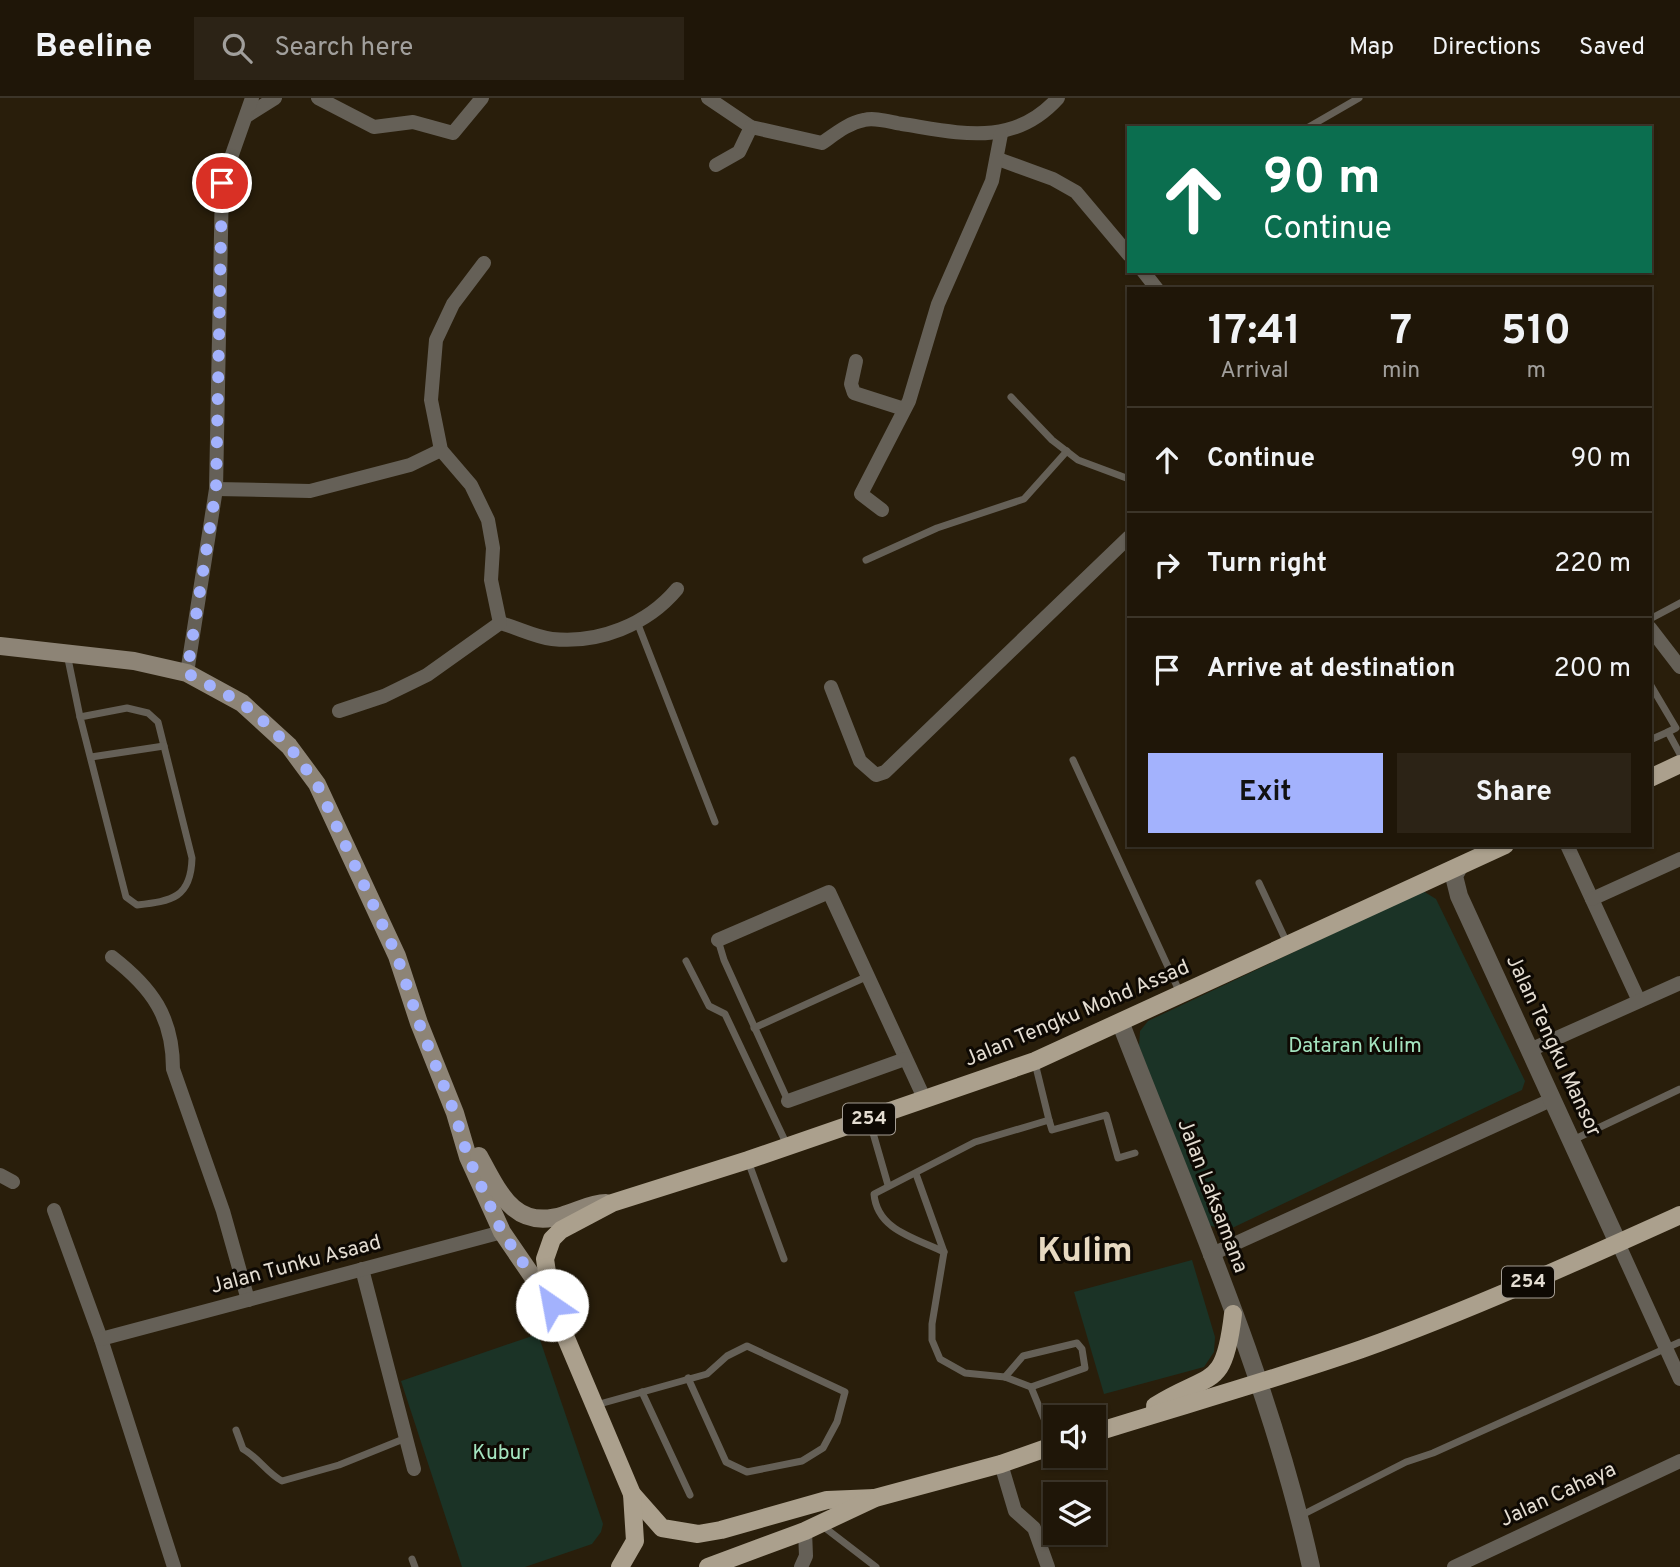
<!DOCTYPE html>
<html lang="en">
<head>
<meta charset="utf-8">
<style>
  body { margin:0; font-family:Overpass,sans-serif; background:#2c2316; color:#f1f3f6; height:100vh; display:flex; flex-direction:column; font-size:26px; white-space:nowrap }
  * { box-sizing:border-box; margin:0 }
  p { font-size:23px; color:#a19f9c }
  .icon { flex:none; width:38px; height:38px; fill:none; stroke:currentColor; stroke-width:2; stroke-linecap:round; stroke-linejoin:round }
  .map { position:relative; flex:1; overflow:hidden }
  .panel { position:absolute; left:1127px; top:189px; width:525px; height:560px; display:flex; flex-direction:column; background:#1f1608; border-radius:0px; box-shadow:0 2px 5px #0004,0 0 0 2px #3c3529 }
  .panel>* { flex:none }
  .top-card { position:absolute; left:1127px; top:28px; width:525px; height:147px; border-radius:0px; box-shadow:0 2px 5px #0004,0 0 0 2px #3c3529; background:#0b6e4f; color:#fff; overflow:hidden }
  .tools { position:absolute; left:1043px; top:1307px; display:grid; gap:14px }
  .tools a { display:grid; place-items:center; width:63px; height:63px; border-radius:0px; background:#1f1608; box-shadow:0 2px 5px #0004,0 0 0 2px #3c3529; font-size:35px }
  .pin { position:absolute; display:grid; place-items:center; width:60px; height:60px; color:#fff; margin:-30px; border:4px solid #fff; border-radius:50%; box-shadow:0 2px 7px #0007 }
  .me { position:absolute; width:77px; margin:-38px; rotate:327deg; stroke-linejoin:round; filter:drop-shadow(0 0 5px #0008) }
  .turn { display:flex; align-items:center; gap:24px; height:147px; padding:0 21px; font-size:32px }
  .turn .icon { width:91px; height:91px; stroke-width:2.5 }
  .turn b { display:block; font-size:49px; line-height:60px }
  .eta { display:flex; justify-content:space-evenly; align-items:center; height:119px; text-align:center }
  .eta b { font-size:42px; font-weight:700; line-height:49px }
  .cta { display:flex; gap:14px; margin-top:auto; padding:14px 21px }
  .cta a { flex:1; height:80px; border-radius:0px; background:#a3b2fd; color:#111; font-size:28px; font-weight:700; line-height:80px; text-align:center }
  .cta a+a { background:#2c2316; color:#f1f3f6 }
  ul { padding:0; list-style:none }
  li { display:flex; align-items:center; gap:21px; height:105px; padding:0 21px; border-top:2px solid #3c3529 }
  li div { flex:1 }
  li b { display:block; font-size:26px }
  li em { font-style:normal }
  header { display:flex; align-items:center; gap:42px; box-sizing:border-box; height:98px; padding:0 35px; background:#1f1608; border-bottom:2px solid #3c3529 }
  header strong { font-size:33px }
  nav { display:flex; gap:38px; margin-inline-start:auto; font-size:24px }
  .search { width:490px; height:63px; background:#2c2316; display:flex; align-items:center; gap:18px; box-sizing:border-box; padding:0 24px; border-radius:0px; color:#a19f9c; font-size:26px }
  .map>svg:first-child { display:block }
  .green { fill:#1b3326 }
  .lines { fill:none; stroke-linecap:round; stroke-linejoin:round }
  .service { stroke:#656057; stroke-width:7 }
  .minor { stroke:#656057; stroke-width:14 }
  .tertiary { stroke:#656057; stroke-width:18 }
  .secondary { stroke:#8d8476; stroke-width:18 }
  .primary { stroke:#aba08d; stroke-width:18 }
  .route { stroke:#a3b2fd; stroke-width:12; stroke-dasharray:0 21.6 }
  .labels { text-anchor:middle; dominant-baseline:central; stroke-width:6; stroke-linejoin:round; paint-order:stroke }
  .shield { fill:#0e0903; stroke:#a49d94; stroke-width:2 }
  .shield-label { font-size:19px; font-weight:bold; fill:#e4ddd2 }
  .street-label { font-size:21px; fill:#e4ddd2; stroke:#0e0903 }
  .park-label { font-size:21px; fill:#a4e4bf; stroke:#0e0903 }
  .town-label { font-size:35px; font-weight:bold; fill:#e7d9c1; stroke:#0e0903 }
</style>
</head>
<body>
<header>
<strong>Beeline</strong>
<div class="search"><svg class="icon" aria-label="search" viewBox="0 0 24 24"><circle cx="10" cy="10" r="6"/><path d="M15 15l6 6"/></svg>Search here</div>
<nav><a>Map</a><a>Directions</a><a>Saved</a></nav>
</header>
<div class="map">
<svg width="1680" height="1469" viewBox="0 0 1680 1469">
  <rect width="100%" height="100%" fill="#291e0b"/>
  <g class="green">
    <path d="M1423,793L1436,801L1525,983L1522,992L1228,1132L1211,1128L1203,1120L1139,948L1140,933L1148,923Z"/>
    <path d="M1192,1162L1215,1239L1214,1254L1204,1269L1104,1296L1074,1194Z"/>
    <path d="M538,1236L603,1426L601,1434L592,1446L525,1469H462L401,1283Z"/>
  </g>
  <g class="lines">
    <g class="service">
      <path d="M1307,30L1359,0"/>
      <path d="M1011,299L1052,342L1078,362L1129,381"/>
      <path d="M866,462L937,430L1024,401L1067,353"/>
      <path d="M1650,521L1680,505"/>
      <path d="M637,524L715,724"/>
      <path d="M67,556L80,619"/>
      <path d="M1650,586L1676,630L1668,634"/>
      <path d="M127,610L148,615L158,624L192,760C191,800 172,803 137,807L126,799L80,619Z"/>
      <path d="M1650,642L1668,634L1680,656"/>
      <path d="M91,659L164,648"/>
      <path d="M1073,662L1181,897"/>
      <path d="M1259,785L1288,847"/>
      <path d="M718,842L724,862L788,1003"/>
      <path d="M686,863L709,908L725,916L787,1047"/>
      <path d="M754,930L868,878"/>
      <path d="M1035,965L1049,1022"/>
      <path d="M869,1021L888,1087"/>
      <path d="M1573,1042L1680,991"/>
      <path d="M748,1063L784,1161"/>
      <path d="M916,1076L944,1154L932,1226V1242L940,1261L965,1275L1005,1279L1031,1289L1054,1345"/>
      <path d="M944,1154C915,1140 877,1132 874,1096L975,1044L1049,1022L1052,1032L1106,1017L1118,1060L1135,1055"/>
      <path d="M1005,1279L1023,1258L1077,1245L1082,1251L1085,1270L1031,1289"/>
      <path d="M642,1294L690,1397"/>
      <path d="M596,1307L707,1276L727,1258L747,1248L845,1294L837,1324L823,1350L802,1363L747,1374L726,1364L688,1280"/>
      <path d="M236,1332L243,1351C259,1360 267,1375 282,1383L339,1367L406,1340"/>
      <path d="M1300,1418L1406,1364L1433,1355L1680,1244"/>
      <path d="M820,1426L876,1469"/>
      <path d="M412,1461L415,1469"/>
    </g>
    <g class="minor">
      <path d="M318,0L374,29L413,24L453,35L482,0"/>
      <path d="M708,0L751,29L822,45C835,36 848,25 864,22C875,19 890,24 902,26C960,35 1013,50 1058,0"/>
      <path d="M248,17L275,0"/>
      <path d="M998,61L1053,81L1076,94L1129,157"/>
      <path d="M716,67L739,54L751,29"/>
      <path d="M1143,173L1157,191"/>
      <path d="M856,263L851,286L854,295L904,311"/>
      <path d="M216,391L310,393L410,367L441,352"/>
      <path d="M882,412L861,396L909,303L938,206L992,83L1001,36"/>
      <path d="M500,525C516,529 535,539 552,541C598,546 647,527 677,491"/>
      <path d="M1650,530L1680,569"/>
      <path d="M187,575L216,391L222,85L252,0"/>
      <path d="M831,589L860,663L876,677L885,674L1129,439"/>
      <path d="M339,613L384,598L427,577L500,525L491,482L493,450L488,422L471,387L441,352L431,302L436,242L453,206L484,165"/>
      <path d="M1567,747L1639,903"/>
      <path d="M1592,801L1680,761"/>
      <path d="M718,842L829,794L925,1002"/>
      <path d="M112,859C152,890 173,919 173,971L223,1113L248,1202"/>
      <path d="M1530,952L1680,885"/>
      <path d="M788,1003L905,961"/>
      <path d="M0,1077L13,1084"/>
      <path d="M54,1112L101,1241L174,1469"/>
      <path d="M1618,1145L1680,1281"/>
      <path d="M1210,1157L1553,1001"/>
      <path d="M362,1171L414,1371"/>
      <path d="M101,1241L502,1134"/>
      <path d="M1001,1366L1015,1413L1034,1430L1048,1469"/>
      <path d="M801,1469L806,1458L805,1433"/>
      <path d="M1454,1469L1680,1363"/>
    </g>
    <g class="tertiary">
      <path d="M1459,769L1454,778L1459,798L1618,1145"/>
      <path d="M1121,926C1190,1104 1270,1282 1311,1469"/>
    </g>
    <g class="secondary">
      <path d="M0,548L134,563L187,575L242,605L289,648L317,686L397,858L419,925L455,1015L468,1059L502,1134L552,1207"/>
      <path d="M479,1058C499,1095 515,1133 564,1117C578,1113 591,1105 606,1105"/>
    </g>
    <g class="primary">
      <path d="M1650,680L1680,666"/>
      <path d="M1155,1308C1211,1273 1224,1293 1233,1216"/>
      <path d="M1094,1335C1183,1307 1273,1282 1362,1251C1470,1212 1576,1164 1680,1117"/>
      <path d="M875,1400L827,1402L721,1432L698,1436L662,1430L632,1396L552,1207L545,1161L552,1141L561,1132L612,1105L748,1062L1035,963L1505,747"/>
      <path d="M620,1469L635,1443L632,1396"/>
      <path d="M708,1469L805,1433L875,1400L1001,1366L1055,1347"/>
    </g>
  </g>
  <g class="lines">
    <path class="route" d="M222,85L216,391L187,575L242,605L259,619L289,648L317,686L397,858L419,925L455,1016L468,1059L502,1134L552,1207"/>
  </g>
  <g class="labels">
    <g class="shield">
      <rect x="843" y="1005.5" width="52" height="31" rx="5"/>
      <rect x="1502" y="1168.5" width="52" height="31" rx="5"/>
    </g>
    <g class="shield-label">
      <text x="869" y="1021">254</text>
      <text x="1528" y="1184">254</text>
    </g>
    <g class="street-label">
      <text transform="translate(1077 916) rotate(-23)">Jalan Tengku Mohd Assad</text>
      <text transform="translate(1553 948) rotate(65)">Jalan Tengku Mansor</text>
      <text transform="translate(1212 1098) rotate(69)">Jalan Laksamana</text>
      <text transform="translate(296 1167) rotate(-15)">Jalan Tunku Asaad</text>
      <text transform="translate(1558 1397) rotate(-25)">Jalan Cahaya</text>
    </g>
    <g class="park-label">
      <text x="1355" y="948">Dataran Kulim</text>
      <text x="501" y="1355">Kubur</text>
    </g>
    <g class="town-label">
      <text x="1085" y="1154">Kulim</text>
    </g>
  </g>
</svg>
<div class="tools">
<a><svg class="icon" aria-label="sound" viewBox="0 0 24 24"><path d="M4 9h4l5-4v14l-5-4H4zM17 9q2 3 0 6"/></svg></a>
<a><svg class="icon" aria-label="layers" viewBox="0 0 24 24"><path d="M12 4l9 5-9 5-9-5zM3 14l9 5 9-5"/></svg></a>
</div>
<div class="pin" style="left:222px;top:85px;background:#d93025"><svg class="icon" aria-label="arrive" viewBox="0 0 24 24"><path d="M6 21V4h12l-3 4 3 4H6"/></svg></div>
<svg class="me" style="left:552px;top:1207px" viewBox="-20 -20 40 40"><circle r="19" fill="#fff"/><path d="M0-13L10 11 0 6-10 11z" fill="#a3b2fd"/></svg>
<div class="top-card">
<div class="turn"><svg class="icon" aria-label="ahead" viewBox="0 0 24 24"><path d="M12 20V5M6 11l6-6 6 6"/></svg><div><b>90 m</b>Continue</div></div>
</div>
<section class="panel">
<div class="eta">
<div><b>17:41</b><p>Arrival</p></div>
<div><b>7</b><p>min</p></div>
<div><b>510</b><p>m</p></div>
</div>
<ul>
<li><svg class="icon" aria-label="ahead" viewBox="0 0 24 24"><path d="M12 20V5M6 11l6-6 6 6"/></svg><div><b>Continue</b></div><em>90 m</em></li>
<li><svg class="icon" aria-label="right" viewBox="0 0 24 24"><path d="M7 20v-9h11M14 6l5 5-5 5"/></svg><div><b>Turn right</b></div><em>220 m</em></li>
<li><svg class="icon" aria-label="arrive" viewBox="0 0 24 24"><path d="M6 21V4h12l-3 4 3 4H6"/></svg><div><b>Arrive at destination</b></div><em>200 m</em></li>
</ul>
<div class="cta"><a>Exit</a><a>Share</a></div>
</section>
</div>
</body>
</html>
